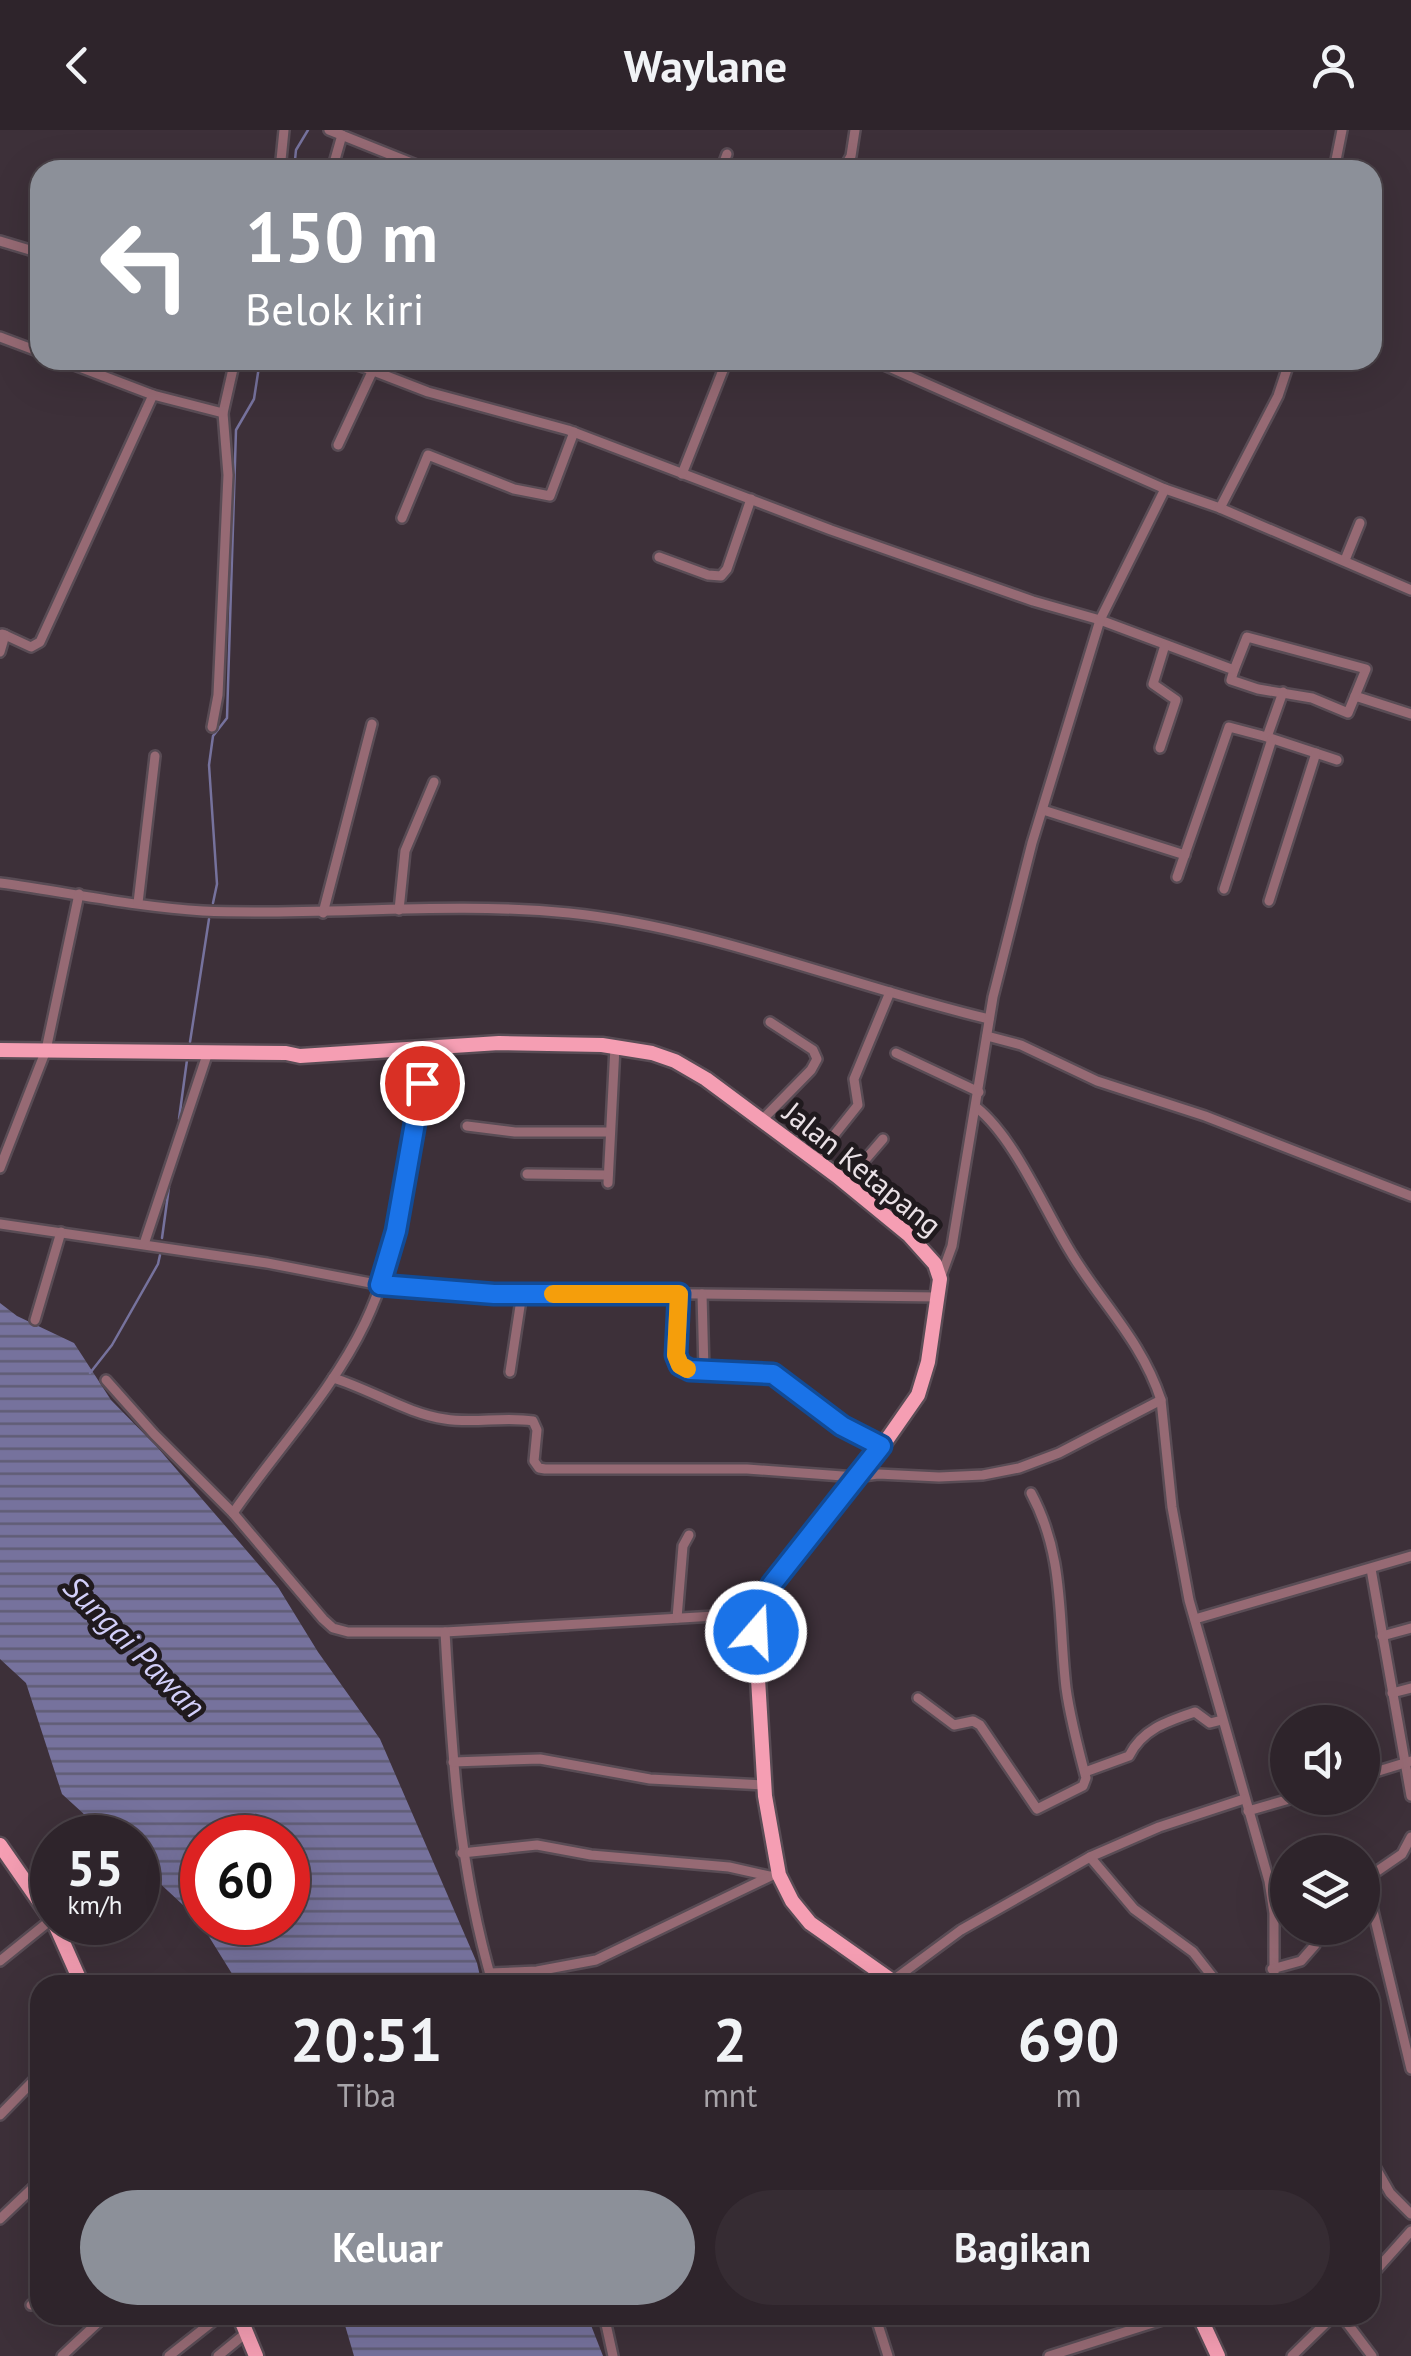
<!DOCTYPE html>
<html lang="id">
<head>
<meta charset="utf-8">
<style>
  body { margin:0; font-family:"PT Sans",sans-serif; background:#362c33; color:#f1f3f6; height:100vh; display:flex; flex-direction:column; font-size:38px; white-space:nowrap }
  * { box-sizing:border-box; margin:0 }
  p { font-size:32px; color:#a7a4a9 }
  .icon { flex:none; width:55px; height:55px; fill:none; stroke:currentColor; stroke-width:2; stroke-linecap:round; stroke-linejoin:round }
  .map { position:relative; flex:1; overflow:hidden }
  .details { position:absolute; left:30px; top:1845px; width:1350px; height:350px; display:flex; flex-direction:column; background:#2e242b; border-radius:30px; box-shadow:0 10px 40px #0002,0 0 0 2px #494147 }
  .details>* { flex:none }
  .top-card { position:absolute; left:30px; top:30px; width:1352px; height:210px; border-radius:30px; box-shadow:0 10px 40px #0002,0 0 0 2px #494147; background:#8c9099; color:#fff; overflow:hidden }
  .controls { position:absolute; left:1270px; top:1575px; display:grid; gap:20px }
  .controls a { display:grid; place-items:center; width:110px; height:110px; border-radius:50%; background:#2e242b; box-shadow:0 10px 40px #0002,0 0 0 2px #494147; font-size:50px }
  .speed { position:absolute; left:30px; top:1685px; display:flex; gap:20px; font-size:50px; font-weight:700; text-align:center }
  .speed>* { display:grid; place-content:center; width:130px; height:130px; border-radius:50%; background:#2e242b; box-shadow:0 10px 40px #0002,0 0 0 2px #494147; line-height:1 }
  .speed small { font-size:25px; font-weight:400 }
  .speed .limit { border:15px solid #d22; background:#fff; color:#111 }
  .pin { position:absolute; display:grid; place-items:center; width:85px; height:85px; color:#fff; margin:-42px; border:5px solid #fff; border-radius:50%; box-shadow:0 2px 10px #0007 }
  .me { position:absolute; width:110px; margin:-55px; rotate:19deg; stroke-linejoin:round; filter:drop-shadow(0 0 8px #0008) }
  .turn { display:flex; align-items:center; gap:35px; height:210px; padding:0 50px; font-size:45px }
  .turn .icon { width:130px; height:130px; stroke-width:2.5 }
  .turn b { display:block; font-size:70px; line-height:85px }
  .eta { display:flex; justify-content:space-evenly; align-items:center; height:170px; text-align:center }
  .eta b { font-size:60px; font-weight:700; line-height:70px }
  .action { display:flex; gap:20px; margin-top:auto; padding:20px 50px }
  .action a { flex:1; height:115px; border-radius:60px; background:#8c9099; color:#fff; font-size:40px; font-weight:700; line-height:115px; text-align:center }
  .action a+a { background:#362c33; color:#f1f3f6 }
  header { display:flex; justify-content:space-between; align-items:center; height:130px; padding:0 50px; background:#2e242b; font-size:45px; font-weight:700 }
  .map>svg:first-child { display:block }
  .water { fill:url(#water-rules); fill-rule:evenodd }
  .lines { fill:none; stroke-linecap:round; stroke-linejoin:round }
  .stream { stroke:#76729d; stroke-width:2.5 }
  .street-casing { stroke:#594c55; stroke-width:14 }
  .primary-casing { stroke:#594c55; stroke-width:19 }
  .street { stroke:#966a74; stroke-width:9 }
  .primary { stroke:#f59eb3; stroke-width:14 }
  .route-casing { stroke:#114b97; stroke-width:25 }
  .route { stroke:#1a73e8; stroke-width:18 }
  .slow { stroke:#f59e0b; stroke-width:18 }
  .labels { text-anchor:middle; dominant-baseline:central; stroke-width:10; stroke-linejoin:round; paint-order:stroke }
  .street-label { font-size:30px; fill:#eae1e6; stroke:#201a1e }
  .water-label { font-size:32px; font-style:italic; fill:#d2cff9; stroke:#201a1e }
</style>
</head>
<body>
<header><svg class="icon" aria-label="back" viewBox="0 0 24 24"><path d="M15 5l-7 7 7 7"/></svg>Waylane<svg class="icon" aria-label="person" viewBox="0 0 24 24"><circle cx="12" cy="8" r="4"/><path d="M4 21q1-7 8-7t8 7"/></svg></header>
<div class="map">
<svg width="1411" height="2226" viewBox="0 0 1411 2226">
  <defs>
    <pattern id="water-rules" width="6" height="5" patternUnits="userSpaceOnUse" patternTransform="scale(2.5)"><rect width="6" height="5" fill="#76729d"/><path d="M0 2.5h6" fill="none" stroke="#605d75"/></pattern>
  </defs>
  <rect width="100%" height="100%" fill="#3d3039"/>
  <g class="water">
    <path d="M0,1173L17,1186L74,1213L111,1270L158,1318L278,1457L318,1522L380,1609L477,1833L482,1855H239L198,1789L138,1733V1708L109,1707L62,1664L26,1553L0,1529ZM202,1708H288V1792H202Z"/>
    <path d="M342,2185H587L603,2226H354Z"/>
  </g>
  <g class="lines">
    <g class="stream">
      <path d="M294,40L296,20L308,0"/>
      <path d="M213,773L217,754L209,635L213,606L227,588L236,300L254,269L260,230"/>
      <path d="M190,912L209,789"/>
      <path d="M179,989L187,930"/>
      <path d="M162,1108L169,1057"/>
      <path d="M90,1243L112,1215L158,1134L160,1125"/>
    </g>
    <g class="street-casing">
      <g id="street">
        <path d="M329,0L429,40"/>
        <path d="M280,40L284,0"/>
        <path d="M332,40L342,5"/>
        <path d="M721,40L727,24"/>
        <path d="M843,40L851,26L855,0"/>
        <path d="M1334,40L1342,0"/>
        <path d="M0,111L40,123"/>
        <path d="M0,207L40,222"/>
        <path d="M61,230L153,265"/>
        <path d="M345,230L428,262L568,300L831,400L1033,471L1100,490L1234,540L1231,550L1258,559L1312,568L1348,583L1355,566L1411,584"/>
        <path d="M873,230L1165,359L1220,378L1411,460"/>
        <path d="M338,315L372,242"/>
        <path d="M682,344L727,230"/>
        <path d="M1220,378L1278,266L1290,230"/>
        <path d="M402,388L428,325L514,359L550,366L574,302"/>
        <path d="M659,427L708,445L721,446L727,439L751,369"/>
        <path d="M1345,430L1360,393"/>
        <path d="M5,505L31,517L40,512L153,265L223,283"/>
        <path d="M0,522L5,505L2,504"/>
        <path d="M1234,540L1247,507L1366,539L1355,566"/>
        <path d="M1283,562L1267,607L1337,630"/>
        <path d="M212,597L218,565L228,345L223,283L235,230"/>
        <path d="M1160,618L1176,570L1153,554L1165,515"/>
        <path d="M1043,680L1185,725"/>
        <path d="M1177,747L1229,597L1267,607"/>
        <path d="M0,753C67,762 136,777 203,781C325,786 447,771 569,783C713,798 849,856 989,889"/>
        <path d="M1224,759L1272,609"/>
        <path d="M1269,771L1316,623"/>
        <path d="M138,773L155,626"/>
        <path d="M399,780L405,721L434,652"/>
        <path d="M323,783L372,594"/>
        <path d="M987,906L1021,915L1097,951L1205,986L1411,1066"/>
        <path d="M896,923L979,962"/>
        <path d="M976,977C1016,1009 1045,1082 1073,1126C1104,1176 1142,1212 1161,1270L1172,1377L1189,1470L1269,1751L1274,1783V1855"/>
        <path d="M762,990L811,940L817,929L813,920L770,892"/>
        <path d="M467,996L515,1002H610"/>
        <path d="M815,1029L858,975L854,949L890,862"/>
        <path d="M0,1038L46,920L79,764"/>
        <path d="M527,1044L608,1045"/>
        <path d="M846,1052L883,1009"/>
        <path d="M608,1053L615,917"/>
        <path d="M0,1094L267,1133L381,1155L451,1161L938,1167"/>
        <path d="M144,1114L208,922"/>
        <path d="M940,1149L952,1116L993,867L1032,713L1100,490L1165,359"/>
        <path d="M679,1163L677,1225L680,1235L691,1240L773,1244L841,1295L881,1316"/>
        <path d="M702,1164L704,1241"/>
        <path d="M35,1190L61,1102"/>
        <path d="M510,1242L522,1163"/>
        <path d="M333,1248C370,1259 408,1284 445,1289C474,1294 504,1286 533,1291L537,1300L534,1331L539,1338L545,1339H747L856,1347L878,1344L939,1347L983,1345L1019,1338L1059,1323L1161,1270"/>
        <path d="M106,1250L154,1304L233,1383L323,1489L333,1498L348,1502H445L715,1486L764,1470"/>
        <path d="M233,1383C276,1320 332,1262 365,1193C405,1109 412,1008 429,916"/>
        <path d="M1371,1439L1411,1666"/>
        <path d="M718,1486L748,1495L756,1502"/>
        <path d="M677,1488L683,1416L689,1405"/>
        <path d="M1195,1489L1411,1426"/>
        <path d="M445,1502C452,1624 458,1736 493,1855"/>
        <path d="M1382,1506L1411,1498"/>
        <path d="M1392,1563L1411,1558"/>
        <path d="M918,1568L954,1595L973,1591L980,1595L1037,1679L1083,1656L1086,1648C1078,1618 1070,1588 1066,1558C1058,1488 1065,1426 1031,1363"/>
        <path d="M453,1632L540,1629L650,1649L764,1655"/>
        <path d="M1085,1642L1129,1626C1142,1599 1168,1591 1195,1582L1210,1593L1222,1590"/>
        <path d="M1362,1646L1411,1631"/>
        <path d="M1248,1681L1293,1668"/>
        <path d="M1411,1707L1402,1724L1370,1746L1367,1756L1411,1939"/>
        <path d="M462,1723L537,1715L591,1725L729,1737L769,1746"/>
        <path d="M1090,1727L1134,1779L1193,1822L1219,1855"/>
        <path d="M0,1831L52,1789"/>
        <path d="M1272,1839L1301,1831L1315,1815"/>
        <path d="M490,1843L537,1841L596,1830L771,1746"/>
        <path d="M892,1851L961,1800L1090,1727L1159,1697L1244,1669"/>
        <path d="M869,1855L880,1842"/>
        <path d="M0,1985L40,1944"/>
        <path d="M1370,2028L1390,2063L1411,2084"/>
        <path d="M0,2089L40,2051"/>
        <path d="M1370,2147L1411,2101"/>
        <path d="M31,2175L40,2167"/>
        <path d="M604,2185L613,2226"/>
        <path d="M875,2185L888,2226"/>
        <path d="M1341,2185L1372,2226"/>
        <path d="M62,2226L106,2185"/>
        <path d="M169,2226L221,2185"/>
        <path d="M218,2226L246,2203"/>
        <path d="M1049,2226L1178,2185"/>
        <path d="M1292,2226L1334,2185"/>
      </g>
    </g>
    <g class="primary-casing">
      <g id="primary">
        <path d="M0,920L286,923L300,926L499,913L602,915L652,923L675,931L706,949L837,1046L909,1105L935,1134L940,1149L928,1232L918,1265L888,1308L773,1454L759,1485L756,1515L765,1666L779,1745L792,1771L810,1793L898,1855"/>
        <path d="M0,1715L52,1790"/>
        <path d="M54,1792L82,1855"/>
        <path d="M239,2185L256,2226"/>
        <path d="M1199,2185L1218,2226"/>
      </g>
    </g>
    <use href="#street" class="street"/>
    <use href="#primary" class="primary"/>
  </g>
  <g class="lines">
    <g class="route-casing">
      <path id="route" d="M422,953L396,1101L380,1155L494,1164H679L676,1225L680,1235L690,1240L773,1244L842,1296L881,1316L772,1454L764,1470L756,1502"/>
    </g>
    <use href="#route" class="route"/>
    <path class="slow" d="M553,1164H679L676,1225L680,1235L687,1239"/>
  </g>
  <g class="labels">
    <g class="street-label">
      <text transform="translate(863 1038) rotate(39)">Jalan Ketapang</text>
    </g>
    <g class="water-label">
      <text transform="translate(135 1516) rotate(45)">Sungai Pawan</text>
    </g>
  </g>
</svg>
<div class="controls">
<a><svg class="icon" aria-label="sound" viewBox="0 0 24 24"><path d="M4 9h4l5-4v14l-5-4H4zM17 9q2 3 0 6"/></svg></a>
<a><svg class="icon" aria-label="layers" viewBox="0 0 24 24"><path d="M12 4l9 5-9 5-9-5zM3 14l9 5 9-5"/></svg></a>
</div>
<div class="speed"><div>55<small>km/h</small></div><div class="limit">60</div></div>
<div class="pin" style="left:422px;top:953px;background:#d93025"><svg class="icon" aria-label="arrive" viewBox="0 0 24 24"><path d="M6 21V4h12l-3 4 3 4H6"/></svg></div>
<svg class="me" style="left:756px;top:1502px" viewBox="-20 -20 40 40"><circle r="17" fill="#1a73e8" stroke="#fff" stroke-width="3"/><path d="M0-11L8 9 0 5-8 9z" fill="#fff"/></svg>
<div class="top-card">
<div class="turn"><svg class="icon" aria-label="left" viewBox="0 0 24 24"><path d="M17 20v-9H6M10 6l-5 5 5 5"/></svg><div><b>150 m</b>Belok kiri</div></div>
</div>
<section class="details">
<div class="eta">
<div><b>20:51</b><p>Tiba</p></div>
<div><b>2</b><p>mnt</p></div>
<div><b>690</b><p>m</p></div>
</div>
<div class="action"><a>Keluar</a><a>Bagikan</a></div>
</section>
</div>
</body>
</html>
